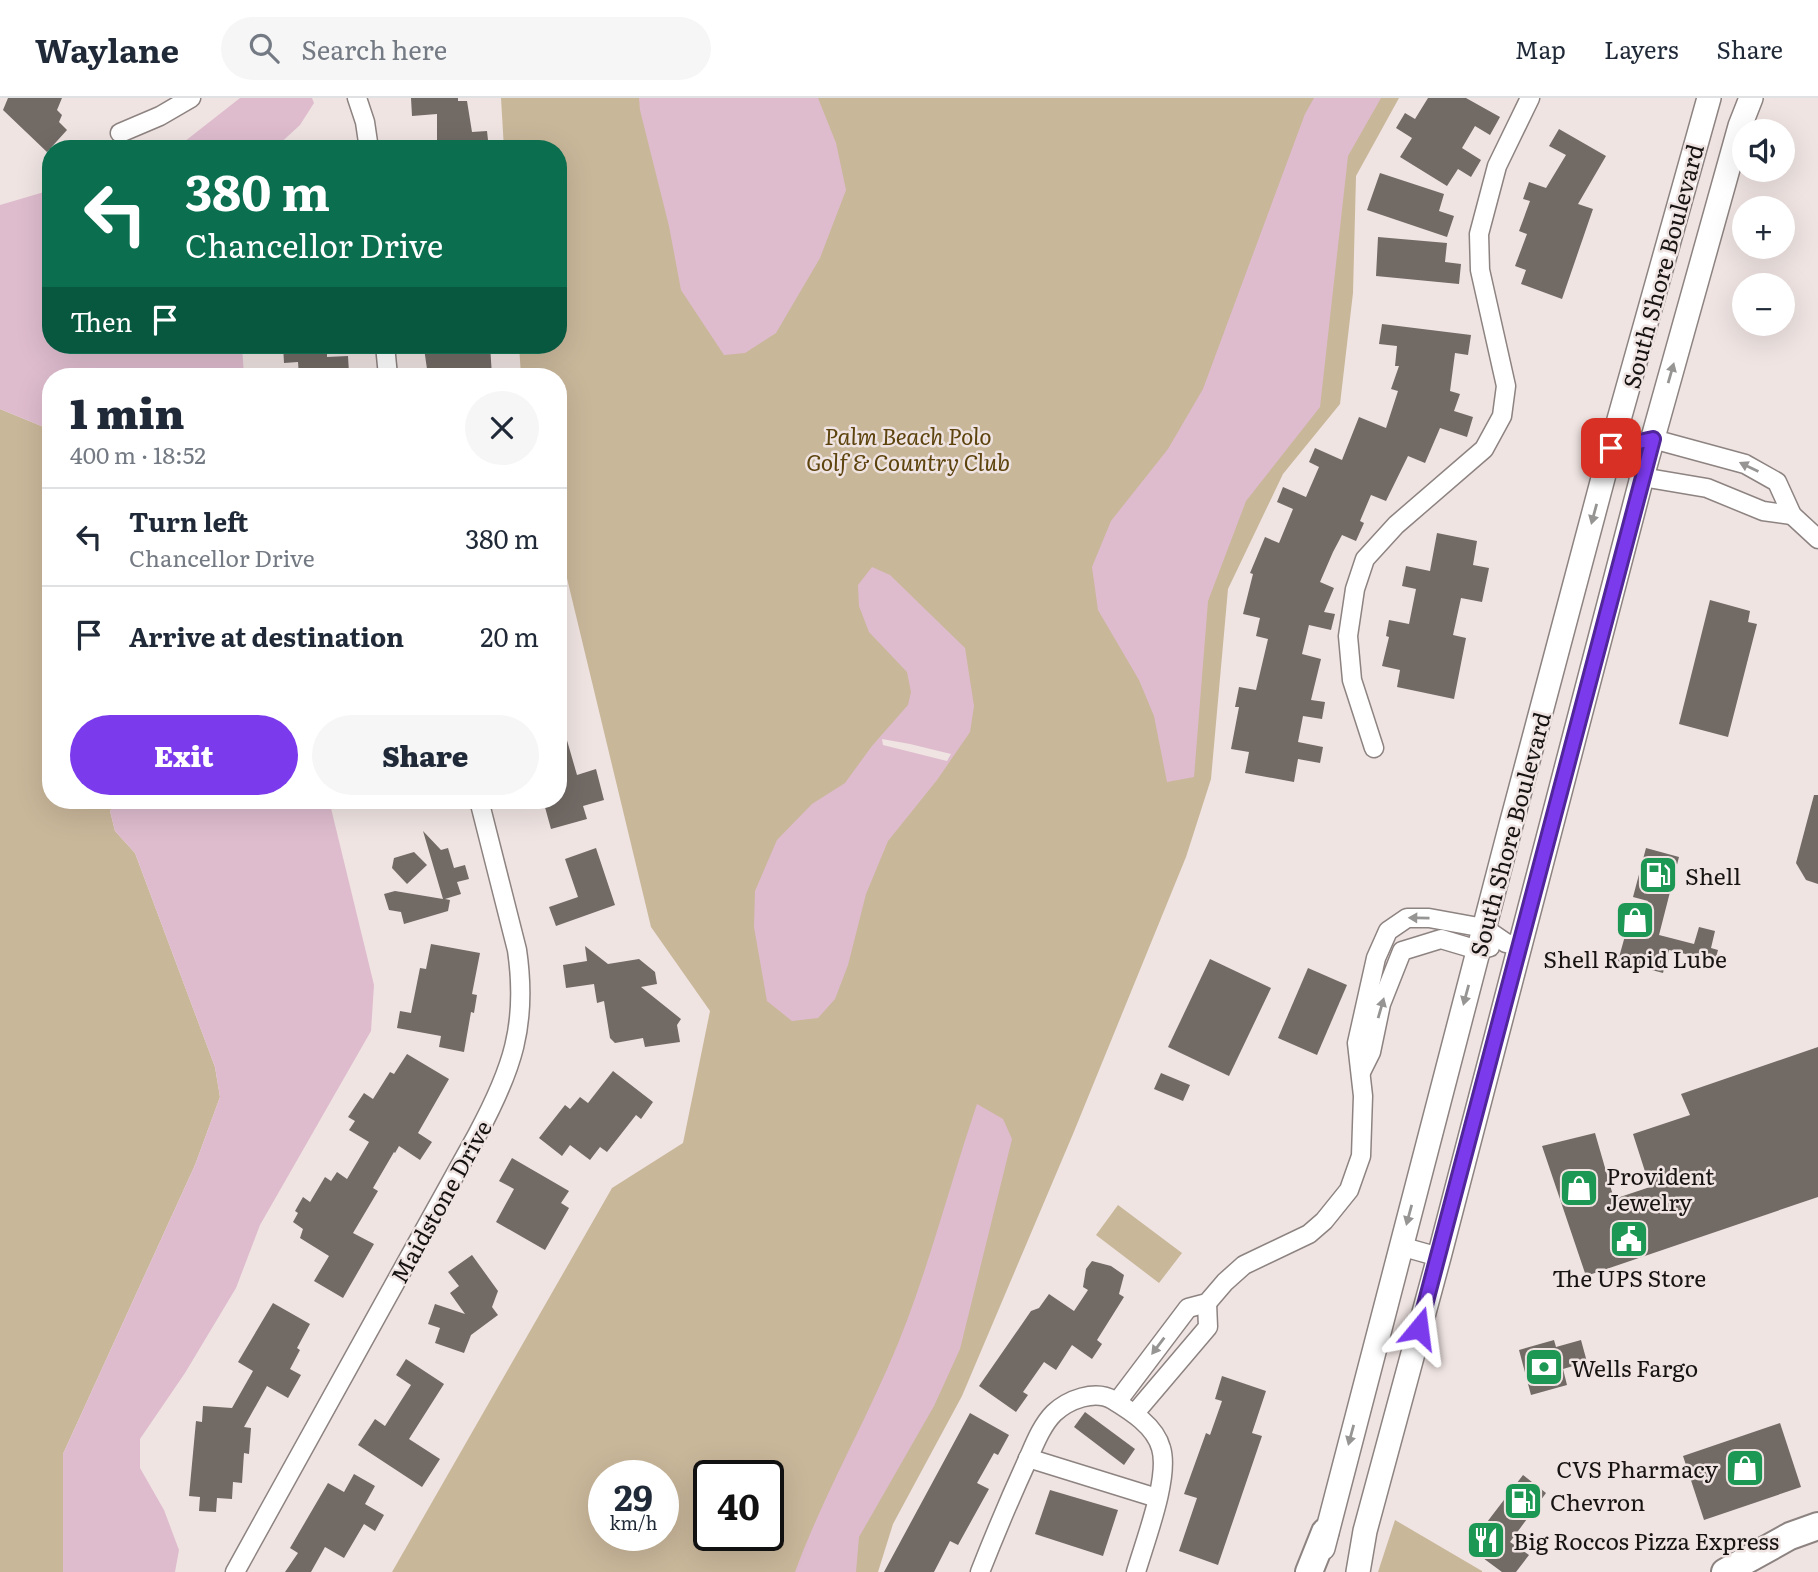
<!DOCTYPE html>
<html lang="en">
<head>
<meta charset="utf-8">
<style>
  body { margin:0; font-family:Literata,serif; background:#f6f6f7; color:#1f2937; height:100vh; display:flex; flex-direction:column; font-size:26px; white-space:nowrap }
  * { box-sizing:border-box; margin:0 }
  p { font-size:23px; color:#747a83 }
  .icon { flex:none; width:38px; height:38px; fill:none; stroke:currentColor; stroke-width:2; stroke-linecap:round; stroke-linejoin:round }
  .map { position:relative; flex:1; overflow:hidden }
  .drawer { position:absolute; left:42px; top:270px; width:525px; height:441px; display:flex; flex-direction:column; background:#fff; border-radius:28px; box-shadow:0 7px 28px #0002 }
  .drawer>* { flex:none }
  .top-card { position:absolute; left:42px; top:42px; width:525px; height:214px; border-radius:28px; box-shadow:0 7px 28px #0002; background:#0b6e4f; color:#fff; overflow:hidden }
  .tools { position:absolute; left:1732px; top:21px; display:grid; gap:14px }
  .tools a { display:grid; place-items:center; width:63px; height:63px; border-radius:50%; background:#fff; box-shadow:0 7px 28px #0002; font-size:35px }
  .speed { position:absolute; left:588px; top:1362px; display:flex; gap:14px; font-size:35px; font-weight:700; text-align:center }
  .speed>* { display:grid; place-content:center; width:91px; height:91px; border-radius:50%; background:#fff; box-shadow:0 7px 28px #0002; line-height:1 }
  .speed small { font-size:18px; font-weight:400 }
  .speed .limit { border:4px solid #111; border-radius:10px; background:#fff; color:#111 }
  .pin { position:absolute; display:grid; place-items:center; width:60px; height:60px; color:#fff; margin:-30px; border-radius:14px; box-shadow:0 4px 10px #0006 }
  .me { position:absolute; width:77px; margin:-38px; rotate:16deg; stroke-linejoin:round; filter:drop-shadow(0 0 5px #0008) }
  .turn { display:flex; align-items:center; gap:24px; height:147px; padding:0 28px; font-size:32px }
  .turn .icon { width:91px; height:91px; stroke-width:2.5 }
  .turn b { display:block; font-size:49px; line-height:60px }
  .then { display:flex; align-items:center; height:66px; padding:0 28px; background:#0003; gap:14px; font-size:26px }
  .round { display:grid; place-items:center; flex:none; width:74px; height:74px; border-radius:37px; background:#f6f6f7 }
  .headline { display:flex; align-items:center; justify-content:space-between; height:119px; padding:0 28px }
  h1 { font-size:42px; font-weight:800; line-height:52px }
  .cta { display:flex; gap:14px; margin-top:auto; padding:14px 28px }
  .cta a { flex:1; height:80px; border-radius:42px; background:#7c3aed; color:#fff; font-size:28px; font-weight:800; line-height:80px; text-align:center }
  .cta a+a { background:#f6f6f7; color:#1f2937 }
  ul { padding:0; list-style:none }
  li { display:flex; align-items:center; gap:21px; height:98px; padding:0 28px; border-top:2px solid #e0e1e3 }
  li div { flex:1 }
  li b { display:block; font-size:26px }
  li em { font-style:normal }
  header { display:flex; align-items:center; gap:42px; box-sizing:border-box; height:98px; padding:0 35px; background:#fff; border-bottom:2px solid #e0e1e3 }
  header strong { font-size:33px }
  nav { display:flex; gap:38px; margin-inline-start:auto; font-size:24px }
  .search { width:490px; height:63px; background:#f6f6f7; display:flex; align-items:center; gap:18px; box-sizing:border-box; padding:0 24px; border-radius:38px; color:#747a83; font-size:26px }
  .map>svg:first-child { display:block }
  .green { fill:#c9b79a; fill-rule:evenodd }
  .water { fill:#debcce }
  .pier { fill:#efe4e2 }
  .building { fill:#726a65 }
  .lines { fill:none; stroke-linecap:round; stroke-linejoin:round }
  .minor-casing { stroke:#8d8381; stroke-width:21 }
  .tertiary-casing { stroke:#8d8381; stroke-width:26 }
  .secondary-casing { stroke:#8d8381; stroke-width:30 }
  .minor { stroke:#fff; stroke-width:18 }
  .tertiary { stroke:#fff; stroke-width:23 }
  .secondary { stroke:#fff; stroke-width:26 }
  .oneway { fill:#969594 }
  .route-casing { stroke:#51269a; stroke-width:18 }
  .route { stroke:#7c3aed; stroke-width:12 }
  .labels { text-anchor:middle; dominant-baseline:central; stroke-width:5; stroke-linejoin:round; paint-order:stroke }
  .street-label { font-size:23px; fill:#161312; stroke:#efe4e2 }
  .park-label { font-size:23px; font-style:italic; fill:#5d430d; stroke:#efe4e2 }
  .poi-label { font-size:23px; fill:#161312; stroke:#efe4e2; text-anchor:start }
</style>
</head>
<body>
<header>
<strong>Waylane</strong>
<div class="search"><svg class="icon" aria-label="search" viewBox="0 0 24 24"><circle cx="10" cy="10" r="6"/><path d="M15 15l6 6"/></svg>Search here</div>
<nav><a>Map</a><a>Layers</a><a>Share</a></nav>
</header>
<div class="map">
<svg width="1818" height="1474" viewBox="0 0 1818 1474">
  <rect width="100%" height="100%" fill="#efe4e2"/>
  <g class="green">
    <path d="M501,0H1399L1356,78L1353,195L1340,306L1283,376L1228,491L1211,681L1186,759L1073,1036L962,1298L893,1426L878,1474H392L612,1090L683,1045L710,913L651,829L558,443V278H521L519,247H558V51H504ZM604,1377H663V1437H604ZM709,1377H768V1437H709Z"/>
    <path d="M0,311L51,332V702H117L110,713L115,733L135,755L215,969L220,999L195,1067L63,1356V1474H0Z"/>
    <path d="M1118,1107L1182,1155L1159,1185L1096,1137Z"/>
    <path d="M1395,1422L1482,1473V1474H1378Z"/>
  </g>
  <g class="water">
    <path d="M240,0H312L314,5L300,27L274,51H175Z"/>
    <path d="M639,0H818L836,45L846,92L820,160L776,235L745,255L724,257L681,192L669,128L640,12Z"/>
    <path d="M1314,0H1381L1348,58L1320,309L1246,403L1208,503L1194,679L1167,684L1154,618L1139,582L1098,512L1092,469L1111,423L1168,351L1203,291L1305,16Z"/>
    <path d="M51,92V247H242L244,278H51V332L0,311V107Z"/>
    <path d="M872,469L890,477L965,550L974,608L970,634L937,682L888,743L866,796L848,867L835,901L818,920L792,923L767,903L754,829L755,793L777,742L812,706L845,685L872,648L908,607L911,594L907,574L869,534L859,508L858,487Z"/>
    <path d="M117,702H329L374,887L371,933L260,1127L236,1190L185,1275L140,1341V1370L164,1412L179,1452L175,1474H63V1356L195,1067L220,999L215,969L135,755L115,733L110,713Z"/>
    <path d="M977,1006L1003,1021L1012,1041L960,1251L934,1308L859,1439L856,1474H795C827,1387 876,1307 908,1220C934,1150 953,1077 977,1006Z"/>
  </g>
  <path class="pier" d="M882,641L910,646L951,656L947,663L883,647Z"/>
  <g class="building">
    <path d="M8,0H62L57,12L62,17L59,24L67,32L47,54L3,12Z"/>
    <path d="M411,0H458V3H467L472,34L487,33L489,51H437V16L412,18Z"/>
    <path d="M1428,0H1466L1500,19L1490,37L1475,28L1462,50L1481,62L1471,79L1458,71L1447,88L1400,59L1412,40L1396,30L1405,15L1415,21Z"/>
    <path d="M1559,31L1606,58L1578,106L1593,111L1562,201L1521,186L1526,172L1515,168L1527,136L1519,133L1530,103L1523,101L1529,84L1546,90L1566,57L1549,48Z"/>
    <path d="M1380,75L1444,96L1439,113L1454,118L1447,139L1367,112Z"/>
    <path d="M1378,139L1447,145L1445,164L1461,166L1459,186L1376,178Z"/>
    <path d="M1382,226L1471,237L1468,257L1455,255L1450,293L1460,296L1454,313L1473,319L1467,339L1440,330L1425,365L1408,358L1386,403L1371,397L1360,423L1364,425L1356,443L1342,437L1333,454L1320,484L1334,490L1324,514L1335,516L1331,532L1309,527L1302,556L1321,561L1311,602L1325,604L1322,621L1303,618L1298,644L1323,649L1320,665L1298,661L1294,684L1245,675L1249,654L1231,651L1239,609H1235L1239,589L1256,592L1268,541L1256,538L1260,520L1243,516L1253,476L1250,475L1265,439L1279,445L1293,411L1277,404L1283,389L1306,399L1319,369L1309,364L1315,350L1342,362L1359,319L1386,330L1398,293L1391,291L1399,268H1395L1397,248L1379,246Z"/>
    <path d="M283,247H317V251L327,250V259L348,258L349,275L299,278L298,264L284,265Z"/>
    <path d="M432,247H490L492,278H428L424,250L432,249Z"/>
    <path d="M1437,435L1477,443L1473,467L1489,470L1482,504L1461,500L1453,537L1466,540L1454,601L1397,589L1400,572L1382,568L1389,539L1386,538L1389,522L1409,526L1416,491L1402,488L1406,468L1430,473Z"/>
    <path d="M1710,502L1750,513L1748,524L1757,526L1728,639L1679,626Z"/>
    <path d="M562,625L577,677L596,671L604,702L583,708L587,721L551,731L543,702H558V626Z"/>
    <path d="M1814,697H1818V786L1806,782L1796,765Z"/>
    <path d="M423,733L441,752L448,750L454,770L465,767L469,781L457,784L461,796L445,801L450,802L448,813L404,826L401,814L389,812L384,796L395,793L443,801Z"/>
    <path d="M596,750L615,807L556,828L549,809L578,799L565,761Z"/>
    <path d="M1646,750L1679,759L1659,837L1694,846L1699,829L1715,833L1711,850L1718,852L1715,863L1669,852L1663,875L1618,863L1628,827L1640,831L1648,803L1633,799Z"/>
    <path d="M414,754L427,767L407,786L392,770L394,760Z"/>
    <path d="M431,846L480,855L472,896L477,897L474,915L471,914L464,954L439,949L441,938L397,930L400,913L411,915L420,870L426,871Z"/>
    <path d="M585,848L608,866L639,861L655,874L657,886L641,889L681,921L677,927L680,944L645,949L643,940L615,945L610,940L604,903L597,905L594,886L566,890L563,867L587,863Z"/>
    <path d="M1210,861L1271,890L1229,978L1168,949Z"/>
    <path d="M1308,870L1347,887L1317,957L1278,940Z"/>
    <path d="M1818,949V1099L1586,1178L1542,1048L1595,1035L1614,1101L1650,1089L1633,1036L1690,1017L1681,996Z"/>
    <path d="M407,956L449,981L418,1035L432,1044L420,1062L399,1048L395,1055L394,1054L373,1090L378,1093L353,1135L374,1146L343,1200L314,1183L329,1158L300,1140L303,1131L293,1124L298,1115L295,1113L303,1099L310,1104L325,1079L331,1083L337,1074L347,1081L369,1044L349,1032L355,1023L348,1019L364,995L373,1001L390,974L394,976Z"/>
    <path d="M613,973L653,1004L641,1021L636,1017L607,1054L600,1049L590,1062L570,1047L562,1058L539,1040L565,1007L570,1011L580,999L588,1005Z"/>
    <path d="M1161,975L1190,987L1183,1003L1154,991Z"/>
    <path d="M512,1060L569,1093L561,1105L569,1110L545,1152L496,1124L514,1091L499,1083Z"/>
    <path d="M472,1157L498,1193L492,1209L498,1217L471,1237L464,1255L435,1245L440,1230L428,1226L435,1206L465,1216L450,1195L459,1188L448,1174Z"/>
    <path d="M1092,1163L1111,1168L1124,1177L1119,1196L1124,1199L1097,1242L1102,1246L1092,1261L1072,1247L1056,1272L1044,1264L1023,1294L1028,1297L1016,1314L979,1288L1031,1213L1039,1210L1049,1196L1074,1213L1088,1192L1083,1189L1086,1171Z"/>
    <path d="M273,1205L310,1226L297,1250L300,1252L290,1271L301,1277L288,1300L267,1288L244,1329L251,1330L249,1356L244,1355L242,1385L233,1384L232,1401L217,1400L216,1414L199,1413L200,1399L189,1398L196,1323L202,1324L203,1308L232,1310L253,1273L238,1264Z"/>
    <path d="M1554,1242L1556,1249L1581,1242L1587,1264L1563,1271L1567,1287L1531,1297L1519,1252Z"/>
    <path d="M406,1261L444,1286L409,1341L440,1361L422,1389L358,1347L375,1321L385,1328L411,1287L396,1277Z"/>
    <path d="M1222,1278L1266,1293L1252,1335L1262,1338L1218,1467L1179,1453L1197,1400L1184,1396L1206,1335L1210,1337L1222,1303L1215,1301Z"/>
    <path d="M1085,1314L1135,1351L1124,1367L1074,1329Z"/>
    <path d="M970,1315L1009,1337L998,1357L994,1355L977,1385L989,1391L958,1447L950,1443L934,1474H884Z"/>
    <path d="M1780,1325L1801,1389L1704,1422L1683,1358Z"/>
    <path d="M354,1376L375,1388L365,1406L384,1417L375,1433L364,1426L344,1460L325,1449L311,1474H285L298,1455L290,1450L328,1385L344,1394Z"/>
    <path d="M1523,1377L1546,1395L1510,1444L1529,1457L1516,1474H1502L1468,1449Z"/>
    <path d="M1050,1392L1118,1412L1103,1458L1035,1436Z"/>
  </g>
  <g class="lines">
    <g class="minor-casing">
      <g id="minor">
        <path d="M357,0L365,24L369,51"/>
        <path d="M120,35L160,18L191,0"/>
        <path d="M385,247L388,278"/>
        <path d="M1611,350L1653,341L1745,366L1777,384L1792,417L1818,441"/>
        <path d="M1611,350L1642,379L1707,390L1763,413L1792,417"/>
        <path d="M1374,650L1352,582L1348,538L1355,491L1365,461L1396,427L1484,351L1502,318L1506,288L1480,172L1479,136L1497,68L1530,0"/>
        <path d="M1361,974L1371,954L1381,906L1402,853L1441,841L1478,852L1490,849"/>
        <path d="M1400,1148L1439,1159"/>
        <path d="M1117,1304L1188,1210L1207,1205L1225,1184L1244,1167L1309,1136L1324,1123L1349,1092L1361,1058L1363,998L1357,945L1376,860L1388,833L1407,820H1429L1484,830L1506,845L1519,848"/>
        <path d="M1135,1315L1208,1229L1207,1205"/>
        <path d="M1028,1360L1157,1400"/>
        <path d="M235,1474L477,1037C512,972 528,927 517,852L479,702"/>
        <path d="M980,1474C995,1436 1011,1398 1028,1361C1035,1345 1042,1327 1054,1315C1068,1302 1095,1291 1113,1302C1131,1313 1155,1328 1161,1350C1170,1379 1145,1443 1136,1474"/>
      </g>
    </g>
    <g class="tertiary-casing">
      <g id="tertiary">
        <path d="M1323,1450L1512,723L1611,350L1709,0"/>
        <path d="M1358,1474L1365,1433L1439,1159L1642,379L1740,28L1751,0"/>
      </g>
    </g>
    <g class="secondary-casing">
      <g id="secondary">
        <path d="M1309,1474L1325,1434"/>
        <path d="M1725,1474L1790,1438L1818,1428"/>
      </g>
    </g>
    <use href="#minor" class="minor"/>
    <use href="#tertiary" class="tertiary"/>
    <use href="#secondary" class="secondary"/>
  </g>
  <defs><path id="oneway-solid" d="M-6-.8H1V-3.2L6.5 0L1 3.2V.8H-6Z" transform="scale(1.75)"/></defs>
  <g class="oneway">
    <use href="#oneway-solid" transform="translate(1671 275) rotate(-74)"/>
    <use href="#oneway-solid" transform="translate(1749 369) rotate(-154)"/>
    <use href="#oneway-solid" transform="translate(1594 416) rotate(105)"/>
    <use href="#oneway-solid" transform="translate(1419 820) rotate(-179)"/>
    <use href="#oneway-solid" transform="translate(1466 897) rotate(105)"/>
    <use href="#oneway-solid" transform="translate(1381 910) rotate(-74)"/>
    <use href="#oneway-solid" transform="translate(1409 1117) rotate(105)"/>
    <use href="#oneway-solid" transform="translate(1158 1248) rotate(127)"/>
    <use href="#oneway-solid" transform="translate(1351 1337) rotate(105)"/>
  </g>
  <g class="lines">
    <g class="route-casing">
      <path id="route" d="M1419,1230L1653,341L1611,350"/>
    </g>
    <use href="#route" class="route"/>
  </g>
  <defs>
    <g id="fuel-square" transform="scale(2.0125)"><rect x="-9" y="-9" width="18" height="18" rx="4" fill="#1d9754" stroke="#efe4e2"/><path d="M-5.5-6h7V0h2V4h1.3V-2.5L3-4.5l.8-.8L6-3V5H2.5V1h-1V6h-7ZM-4.2-4.7v3.2H.2V-4.7Z" fill="#fff"/></g>
    <g id="shop-square" transform="scale(2.0125)"><rect x="-9" y="-9" width="18" height="18" rx="4" fill="#1d9754" stroke="#efe4e2"/><path d="M-5-2.5h2.3a2.7 3.5 0 0 1 5.4 0H5L5.5 6h-11ZM-1.5-2.5h3a1.5 2.3 0 0 0-3 0Z" fill="#fff"/></g>
    <g id="civic-square" transform="scale(2.0125)"><rect x="-9" y="-9" width="18" height="18" rx="4" fill="#1d9754" stroke="#efe4e2"/><path d="M-.6-6.5H3V-4.5H.6V-3L4-1V1h2V6H-6V1h2V-1L-.6-3ZM-1.2 2.5V6h2.4V2.5Z" fill="#fff"/></g>
    <g id="bank-square" transform="scale(2.0125)"><rect x="-9" y="-9" width="18" height="18" rx="4" fill="#1d9754" stroke="#efe4e2"/><path d="M-6-4H6V4H-6ZM0-2.3a2.3 2.3 0 1 0 0 4.6a2.3 2.3 0 1 0 0-4.6Z" fill="#fff"/></g>
    <g id="restaurant-square" transform="scale(2.0125)"><rect x="-9" y="-9" width="18" height="18" rx="4" fill="#1d9754" stroke="#efe4e2"/><path d="M-5-6h1v4h1v-4h1v4h1v-4h1v5L-1.5 .5V6h-2V.5L-5-1ZM5-6V6H3V1.5H1.5Q1.5-4 5-6Z" fill="#fff"/></g>
  </defs>
  <g fill-rule="evenodd">
    <use href="#fuel-square" x="1658" y="777"/>
    <use href="#shop-square" x="1635" y="822"/>
    <use href="#shop-square" x="1579" y="1090"/>
    <use href="#civic-square" x="1629" y="1141"/>
    <use href="#bank-square" x="1544" y="1269"/>
    <use href="#shop-square" x="1745" y="1370"/>
    <use href="#fuel-square" x="1523" y="1403"/>
    <use href="#restaurant-square" x="1486" y="1442"/>
  </g>
  <g class="labels">
    <g class="street-label">
      <text transform="translate(1662 168) rotate(-75)">South Shore Boulevard</text>
      <text transform="translate(1509 736) rotate(-75)">South Shore Boulevard</text>
      <text transform="translate(440 1103) rotate(-61)">Maidstone Drive</text>
    </g>
    <g class="park-label">
      <text x="908" y="337">Palm Beach Polo<tspan x="908" dy="26">Golf &amp; Country Club</tspan></text>
    </g>
    <g class="poi-label">
      <text x="1685" y="777">Shell</text>
      <text x="1635" y="860" text-anchor="middle">Shell Rapid Lube</text>
      <text x="1606" y="1077">Provident<tspan x="1606" dy="26">Jewelry</tspan></text>
      <text x="1629" y="1179" text-anchor="middle">The UPS Store</text>
      <text x="1571" y="1269">Wells Fargo</text>
      <text x="1718" y="1370" text-anchor="end">CVS Pharmacy</text>
      <text x="1550" y="1403">Chevron</text>
      <text x="1513" y="1442">Big Roccos Pizza Express</text>
    </g>
  </g>
</svg>
<div class="tools">
<a><svg class="icon" aria-label="sound" viewBox="0 0 24 24"><path d="M4 9h4l5-4v14l-5-4H4zM17 9q2 3 0 6"/></svg></a>
<a>+</a>
<a>−</a>
</div>
<div class="speed"><div>29<small>km/h</small></div><div class="limit">40</div></div>
<div class="pin" style="left:1611px;top:350px;background:#d93025"><svg class="icon" aria-label="arrive" viewBox="0 0 24 24"><path d="M6 21V4h12l-3 4 3 4H6"/></svg></div>
<svg class="me" style="left:1419px;top:1230px" viewBox="-20 -20 40 40"><path d="M0-17L14 15 0 8-14 15z" fill="#7c3aed" stroke="#fff" stroke-width="4"/></svg>
<div class="top-card">
<div class="turn"><svg class="icon" aria-label="left" viewBox="0 0 24 24"><path d="M17 20v-9H6M10 6l-5 5 5 5"/></svg><div><b>380 m</b>Chancellor Drive</div></div>
<div class="then">Then<svg class="icon" aria-label="arrive" viewBox="0 0 24 24"><path d="M6 21V4h12l-3 4 3 4H6"/></svg></div>
</div>
<section class="drawer">
<div class="headline"><div><h1>1 min</h1><p>400 m · 18:52</p></div><a class="round"><svg class="icon" aria-label="close" viewBox="0 0 24 24"><path d="M6 6l12 12M18 6L6 18"/></svg></a></div>
<ul>
<li><svg class="icon" aria-label="left" viewBox="0 0 24 24"><path d="M17 20v-9H6M10 6l-5 5 5 5"/></svg><div><b>Turn left</b><p>Chancellor Drive</p></div><em>380 m</em></li>
<li><svg class="icon" aria-label="arrive" viewBox="0 0 24 24"><path d="M6 21V4h12l-3 4 3 4H6"/></svg><div><b>Arrive at destination</b></div><em>20 m</em></li>
</ul>
<div class="cta"><a>Exit</a><a>Share</a></div>
</section>
</div>
</body>
</html>
